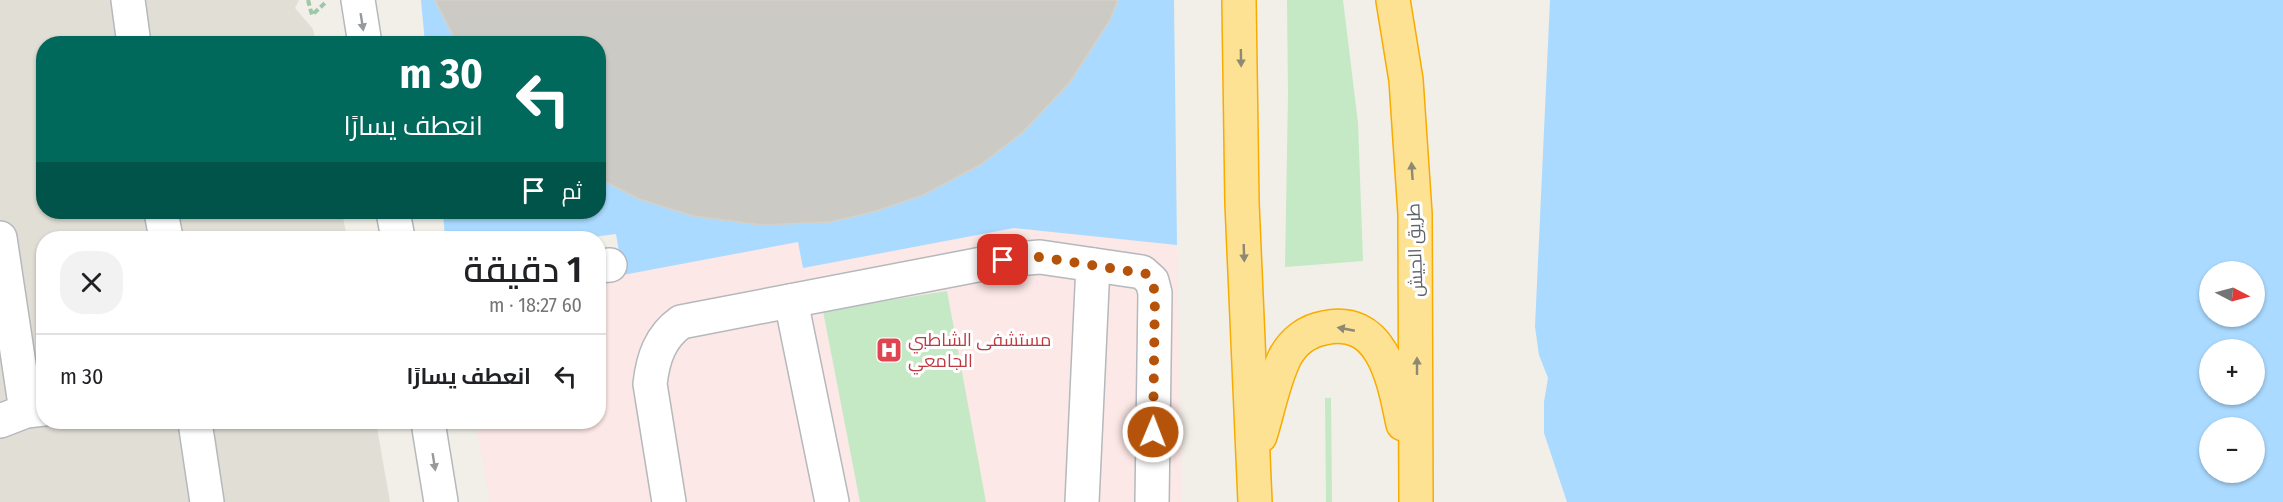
<!DOCTYPE html>
<html lang="ar">
<head>
<meta charset="utf-8">
<style>
  body { margin:0; font-family:"Fira Sans Condensed",Cairo,sans-serif; background:#f2f2f2; color:#202124; direction:rtl; height:100vh; display:flex; flex-direction:column; font-size:22px; white-space:nowrap }
  * { box-sizing:border-box; margin:0 }
  p { font-size:20px; color:#757577 }
  .icon { flex:none; width:33px; height:33px; fill:none; stroke:currentColor; stroke-width:2; stroke-linecap:round; stroke-linejoin:round }
  .map { position:relative; flex:1; overflow:hidden; direction:ltr }
  .drawer { position:absolute; left:36px; top:231px; width:570px; height:198px; display:flex; flex-direction:column; background:#fff; border-radius:24px; box-shadow:0 2px 4px #0004; direction:rtl }
  .drawer>* { flex:none }
  .hud { position:absolute; left:36px; top:36px; width:570px; height:183px; border-radius:24px; box-shadow:0 2px 4px #0004; direction:rtl; background:#00695c; color:#fff; overflow:hidden }
  .needle { width:39px; rotate:96deg }
  .fabs { position:absolute; left:2199px; top:261px; display:grid; gap:12px }
  .fabs a { display:grid; place-items:center; width:66px; height:66px; border-radius:50%; background:#fff; box-shadow:0 2px 4px #0004; font-size:30px }
  .pin { position:absolute; display:grid; place-items:center; width:51px; height:51px; color:#fff; margin:-26px; border-radius:12px; box-shadow:0 3px 9px #0006 }
  .me { position:absolute; width:66px; margin:-33px; rotate:1deg; stroke-linejoin:round; filter:drop-shadow(0 0 4px #0008) }
  .turn { display:flex; align-items:center; gap:21px; height:126px; padding:0 24px; font-size:27px }
  .turn .icon { width:78px; height:78px; stroke-width:2.5 }
  .turn b { display:block; font-size:42px; line-height:51px }
  .then { display:flex; align-items:center; height:57px; padding:0 24px; background:#0003; gap:12px; font-size:22px }
  .round { display:grid; place-items:center; flex:none; width:63px; height:63px; border-radius:24px; background:#f2f2f2 }
  .overview { display:flex; align-items:center; justify-content:space-between; height:102px; padding:0 24px }
  h1 { font-size:36px; font-weight:600; line-height:45px }
  ul { padding:0; list-style:none }
  li { display:flex; align-items:center; gap:18px; height:84px; padding:0 24px; border-top:2px solid #e0e0e0 }
  li div { flex:1 }
  li b { display:block; font-size:22px }
  li em { font-style:normal }
  .map>svg:first-child { display:block }
  .education { fill:#e1ded6 }
  .medical { fill:#fce8e6 }
  .green { fill:#c5e8c5 }
  .water { fill:#aadaff; fill-rule:evenodd }
  .building { fill:#cccac5; stroke:#d6d1c6; stroke-width:1.5 }
  .lines { fill:none; stroke-linecap:round; stroke-linejoin:round }
  .minor-casing { stroke:#b5b8bc; stroke-width:36 }
  .highway-casing { stroke:#f9ab00; stroke-width:36 }
  .path { stroke:#9cc7a9; stroke-width:4; stroke-dasharray:6 3; stroke-linecap:butt }
  .minor { stroke:#fff; stroke-width:33 }
  .highway { stroke:#fde293; stroke-width:33 }
  .oneway { fill:#979a9d }
  .oneway2 { fill:#8e8975 }
  .route { stroke:#b45309; stroke-width:10; stroke-dasharray:0 18 }
  .labels { text-anchor:middle; dominant-baseline:central; stroke-width:6; stroke-linejoin:round; paint-order:stroke }
  .street-label { font-size:18px; fill:#5f6368; stroke:#fff }
  .health-label { font-size:18px; fill:#be3a42; stroke:#fff; text-anchor:start }
</style>
</head>
<body>
<div class="map">
<svg width="2283" height="502" viewBox="0 0 2283 502">
  <rect width="100%" height="100%" fill="#f1efe8"/>
  <path class="education" d="M0,0H299L295,8L313,29L316,43L44,44V212H342L347,238H44V422H376L390,502H0Z"/>
  <path class="medical" d="M1014,228L1177,245L1182,502H490L475,422H598L599,279L798,241L803,268Z"/>
  <g class="green">
    <path d="M1287,0H1343L1358,123L1363,261L1285,267L1288,96Z"/>
    <path d="M947,291L986,502H860L823,311Z"/>
    <path d="M1325,398H1331L1332,502H1326Z"/>
  </g>
  <g class="water">
    <path d="M421,0H435L457,43H425Z"/>
    <path d="M1118,0H1174L1177,245L1014,228L803,268L798,242L623,275L616,234L585,238H445L443,212H598L599,178L639,199L830,222L873,212L923,195L980,165L1022,133L1070,82L1110,20Z"/>
    <path d="M1550,0H2283V502H1567L1544,433V402L1548,378L1539,355L1535,327ZM2210,272H2254V316H2210ZM2210,350H2254V394H2210ZM2210,428H2254V472H2210Z"/>
  </g>
  <path class="building" d="M435,0H1118L1110,20L1070,82L1022,133L980,165L923,195L873,212L830,222L761,225L693,216L639,199L598,178V44H457Z"/>
  <g class="lines">
    <g class="minor-casing">
      <g id="minor">
        <path d="M128,0L134,44"/>
        <path d="M358,0L365,44"/>
        <path d="M161,212L166,238"/>
        <path d="M393,212L398,238"/>
        <path d="M0,238L26,411"/>
        <path d="M598,266L610,265"/>
        <path d="M791,301L832,502"/>
        <path d="M0,421L26,411L44,409"/>
        <path d="M195,422L207,502"/>
        <path d="M428,422L441,502"/>
        <path d="M669,502L650,384C653,358 660,337 681,322L1003,260L1040,257L1142,272L1152,281L1155,293L1152,502"/>
        <path d="M1082,502L1093,265"/>
      </g>
    </g>
    <g class="highway-casing">
      <g id="highway">
        <path d="M1239,0L1242,203L1255,502"/>
        <path d="M1393,0L1406,80L1415,214L1416,502"/>
        <path d="M1260,436C1268,411 1273,381 1285,357C1293,342 1307,331 1324,328C1384,315 1394,382 1403,424"/>
      </g>
    </g>
    <path class="path" d="M308,0L312,15L326,2"/>
    <use href="#minor" class="minor"/>
    <use href="#highway" class="highway"/>
  </g>
  <defs><path id="oneway-solid" d="M-6-.8H1V-3.2L6.5 0L1 3.2V.8H-6Z" transform="scale(1.5)"/></defs>
  <g class="oneway">
    <use href="#oneway-solid" transform="translate(362 22) rotate(81)"/>
    <use href="#oneway-solid" transform="translate(434 462) rotate(81)"/>
  </g>
  <g class="oneway2">
    <use href="#oneway-solid" transform="translate(1241 58) rotate(89)"/>
    <use href="#oneway-solid" transform="translate(1412 171) rotate(-94)"/>
    <use href="#oneway-solid" transform="translate(1244 253) rotate(88)"/>
    <use href="#oneway-solid" transform="translate(1346 329) rotate(-169)"/>
    <use href="#oneway-solid" transform="translate(1417 366) rotate(-90)"/>
  </g>
  <g class="lines">
    <path class="route" d="M1003,260L1040,257L1147,274L1152,281L1155,293L1153,432"/>
  </g>
  <defs>
    <g id="hospital-square" transform="scale(1.35)"><rect x="-9" y="-9" width="18" height="18" rx="4" fill="#e0444e" stroke="#fff"/><path d="M-5-5h3v3.5h4V-5h3V5h-3V1.5h-4V5h-3Z" fill="#fff"/></g>
  </defs>
  <g fill-rule="evenodd">
    <use href="#hospital-square" x="889" y="350"/>
  </g>
  <g class="labels">
    <g class="street-label">
      <text transform="translate(1415 250) rotate(-92)">طريق الجيش</text>
    </g>
    <g class="health-label">
      <text x="908" y="340">مستشفى الشاطبي<tspan x="908" dy="21">الجامعي</tspan></text>
    </g>
  </g>
</svg>
<div class="fabs">
<a><svg class="needle" viewBox="-14 -14 28 28"><path d="M0-13l5 13h-10z" fill="#e53935"/><path d="M0 13l5-13h-10z" fill="#757577"/></svg></a>
<a>+</a>
<a>−</a>
</div>
<div class="pin" style="left:1003px;top:260px;background:#d93025"><svg class="icon" aria-label="arrive" viewBox="0 0 24 24"><path d="M6 21V4h12l-3 4 3 4H6"/></svg></div>
<svg class="me" style="left:1153px;top:432px" viewBox="-20 -20 40 40"><circle r="17" fill="#b45309" stroke="#fff" stroke-width="3"/><path d="M0-11L8 9 0 5-8 9z" fill="#fff"/></svg>
<div class="hud">
<div class="turn"><svg class="icon" aria-label="left" viewBox="0 0 24 24"><path d="M17 20v-9H6M10 6l-5 5 5 5"/></svg><div><b>30 m</b>انعطف يسارًا</div></div>
<div class="then">ثم<svg class="icon" aria-label="arrive" viewBox="0 0 24 24"><path d="M6 21V4h12l-3 4 3 4H6"/></svg></div>
</div>
<section class="drawer">
<div class="overview"><div><h1>1 دقيقة</h1><p>60 m · 18:27</p></div><a class="round"><svg class="icon" aria-label="close" viewBox="0 0 24 24"><path d="M6 6l12 12M18 6L6 18"/></svg></a></div>
<ul>
<li><svg class="icon" aria-label="left" viewBox="0 0 24 24"><path d="M17 20v-9H6M10 6l-5 5 5 5"/></svg><div><b>انعطف يسارًا</b></div><em>30 m</em></li>
</ul>
</section>
</div>
</body>
</html>
